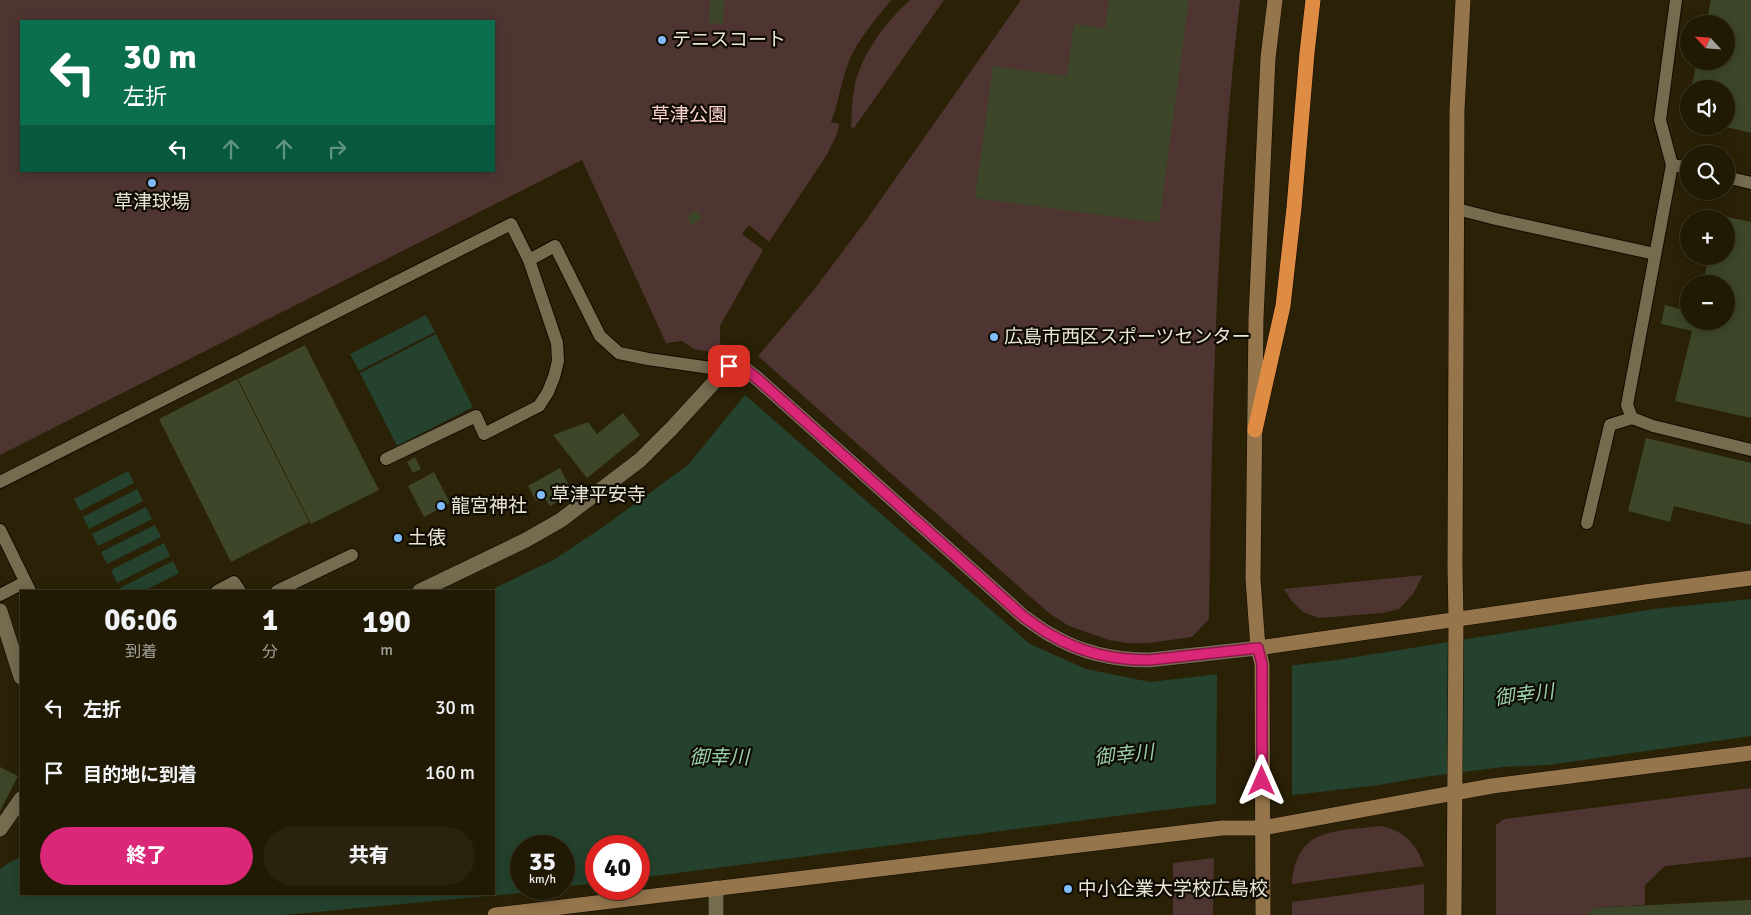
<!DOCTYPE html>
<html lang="ja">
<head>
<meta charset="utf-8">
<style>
  body { margin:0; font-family:Signika,"Noto Sans JP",sans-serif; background:#28220e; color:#f1f3f6; height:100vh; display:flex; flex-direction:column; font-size:19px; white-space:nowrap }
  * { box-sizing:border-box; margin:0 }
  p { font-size:16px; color:#a2a09a }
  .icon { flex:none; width:28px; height:28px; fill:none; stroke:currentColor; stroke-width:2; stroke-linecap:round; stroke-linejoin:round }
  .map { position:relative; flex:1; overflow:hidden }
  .panel { position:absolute; left:20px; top:590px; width:475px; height:305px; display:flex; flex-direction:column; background:#201904; border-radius:0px; box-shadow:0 2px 12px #0003,0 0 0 1px #3d3826 }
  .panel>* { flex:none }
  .hud { position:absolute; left:20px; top:20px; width:475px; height:152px; border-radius:0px; box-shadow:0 2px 12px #0003,0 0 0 1px #3d3826; background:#0b6e4f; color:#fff; overflow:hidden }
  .needle { width:32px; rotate:296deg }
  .fabs { position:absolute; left:1680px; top:15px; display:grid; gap:10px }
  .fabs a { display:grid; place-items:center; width:55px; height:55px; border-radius:50%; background:#201904; box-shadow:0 2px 12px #0003,0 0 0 1px #3d3826; font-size:25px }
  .speed { position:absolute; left:510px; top:835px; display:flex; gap:10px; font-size:25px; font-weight:700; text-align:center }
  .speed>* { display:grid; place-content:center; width:65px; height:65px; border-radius:50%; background:#201904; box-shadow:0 2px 12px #0003,0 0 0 1px #3d3826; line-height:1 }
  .speed small { font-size:12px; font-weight:400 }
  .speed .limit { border:8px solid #d22; background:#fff; color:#111 }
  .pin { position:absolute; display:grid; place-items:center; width:42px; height:42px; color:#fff; margin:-21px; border-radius:10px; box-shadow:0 2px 8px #0006 }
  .me { position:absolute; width:55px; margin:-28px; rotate:0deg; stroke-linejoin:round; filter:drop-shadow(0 0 4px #0008) }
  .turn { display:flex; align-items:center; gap:18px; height:105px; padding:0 20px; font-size:22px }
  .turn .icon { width:65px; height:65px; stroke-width:2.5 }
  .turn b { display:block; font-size:35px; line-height:42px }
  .lanes { display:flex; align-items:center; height:48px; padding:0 20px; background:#0003; justify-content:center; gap:25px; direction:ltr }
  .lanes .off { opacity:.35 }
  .eta { display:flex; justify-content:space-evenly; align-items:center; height:85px; text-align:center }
  .eta b { font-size:30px; font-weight:800; line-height:35px }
  .cta { display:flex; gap:10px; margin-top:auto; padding:10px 20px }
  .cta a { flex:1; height:58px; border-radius:30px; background:#db2777; color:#fff; font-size:20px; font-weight:800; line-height:58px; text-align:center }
  .cta a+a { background:#28220e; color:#f1f3f6 }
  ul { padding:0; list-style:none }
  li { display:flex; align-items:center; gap:15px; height:65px; padding:0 20px }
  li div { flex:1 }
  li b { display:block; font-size:19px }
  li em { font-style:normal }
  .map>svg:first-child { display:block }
  .green { fill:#4f3532; fill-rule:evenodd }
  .water { fill:#24422e }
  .pier { fill:#2a2106 }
  .building { fill:#3d4628 }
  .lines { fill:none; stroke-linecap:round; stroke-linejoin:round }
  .lane-casing { stroke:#120a00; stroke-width:14 }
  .street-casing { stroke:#120a00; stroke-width:16 }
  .secondary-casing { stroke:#120a00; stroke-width:16 }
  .highway-casing { stroke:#120a00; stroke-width:16 }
  .lane { stroke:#756b4f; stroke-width:12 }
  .street { stroke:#756b4f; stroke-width:15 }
  .secondary { stroke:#94754c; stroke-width:15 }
  .highway { stroke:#de8b44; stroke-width:15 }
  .route-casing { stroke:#8e194d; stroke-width:12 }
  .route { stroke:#db2777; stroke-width:9 }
  .poi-dot { fill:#81bdfa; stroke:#0f0b03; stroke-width:2 }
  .labels { text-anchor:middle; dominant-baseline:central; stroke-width:4.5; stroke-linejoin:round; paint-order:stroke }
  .poi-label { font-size:19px; fill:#ebe5d5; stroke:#0f0b03; text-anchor:start }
  .park-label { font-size:19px; fill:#fcd2cd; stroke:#0f0b03 }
  .water-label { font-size:20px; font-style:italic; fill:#98d0aa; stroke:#0f0b03 }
</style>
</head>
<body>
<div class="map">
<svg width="1751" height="915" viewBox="0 0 1751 915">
  <rect width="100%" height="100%" fill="#2a2106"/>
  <g class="green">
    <path d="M0,0H891C876,19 858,39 849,61C841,81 839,102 831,122L839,124L837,134L826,156L769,242L749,225L742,234L763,250L720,326V343L725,349L721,353L714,348L711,352L694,349L682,341L666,343L582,160L0,455ZM21,21H494V171H21Z"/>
    <path d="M910,0H944L854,128L851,127C852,113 852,97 855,84C863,52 886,22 910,0Z"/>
    <path d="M1021,0H1240C1216,206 1212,412 1209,619L1192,637L1148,643H1127L1109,640L1069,626L1050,614L758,356L813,291L867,219Z"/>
    <path d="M1423,575L1413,594L1399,609L1383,613L1319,618L1303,612L1291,600L1284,589Z"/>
    <path d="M1751,788V857L1665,866L1645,885V905L1593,908L1587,915H1496V825L1504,819Z"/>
    <path d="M1379,826C1403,829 1417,844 1424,866L1292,884C1296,827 1334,832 1379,826Z"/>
    <path d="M1214,858L1213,915H1173V863Z"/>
    <path d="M1424,884V915H1292V902Z"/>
  </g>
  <g class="water">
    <path d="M426,315L435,332L359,371L350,354Z"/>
    <path d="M436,334L473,407L397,446L360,373Z"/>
    <path d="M745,395L1030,644L1086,669L1150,682L1337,660L1654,609L1751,599V736L1548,765L1503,767L1424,777L1379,785L1155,811L639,878V846H596V883L564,887V846H521V889H554L510,894L284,915H0V869L10,862L21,857V894H494V591H489L555,559L603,527L688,465Z"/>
    <path d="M128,471L134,483L80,511L74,499Z"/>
    <path d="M137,489L143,501L89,529L83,517Z"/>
    <path d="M146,507L152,519L98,546L92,534Z"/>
    <path d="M155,525L161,537L107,564L101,552Z"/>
    <path d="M164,543L170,556L117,583L111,570Z"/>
    <path d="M173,561L179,573L144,591H121L120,588Z"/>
  </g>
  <path class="pier" d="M1292,662V797L1216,806L1217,671Z"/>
  <g class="building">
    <path d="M710,0H724L723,24L709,23Z"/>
    <path d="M1109,0H1189L1159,223L975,198L993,66L1067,76L1074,24L1105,28Z"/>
    <path d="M1711,0H1751V133L1726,127V89H1691L1697,61H1726V24H1706Z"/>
    <path d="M1688,100H1689V118L1684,117Z"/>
    <path d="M696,210L702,218L692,225L687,217Z"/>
    <path d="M1719,215L1751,222V418L1675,401L1692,331L1661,324L1665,305L1689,311V321H1726V284H1703L1709,256H1726V219H1718Z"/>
    <path d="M305,345L379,490L311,524L238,379Z"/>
    <path d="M237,379L309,522L231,562L159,419Z"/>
    <path d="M623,413L640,435L587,478L553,435L588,422L597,434Z"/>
    <path d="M1646,438L1751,463V525L1674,506L1670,522L1628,511Z"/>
    <path d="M415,457L421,469L413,473L407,462Z"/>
    <path d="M560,468L573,493L550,506L544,497L536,501L528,486Z"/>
    <path d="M434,472L450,503L424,517L408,486Z"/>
    <path d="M0,767L18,776L0,811Z"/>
    <path d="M1749,900H1751V915H1587L1593,908Z"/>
  </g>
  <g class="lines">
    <g class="lane-casing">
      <g id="lane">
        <path d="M1676,0L1660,120L1672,165L1627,405L1632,418L1653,426L1751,450"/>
        <path d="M1672,165L1689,168"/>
        <path d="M1726,177L1751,183"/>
        <path d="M1457,209L1496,219L1655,254"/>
        <path d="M386,459L476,416L484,434L539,406L548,392L554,377L558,361L557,343L529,260"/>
        <path d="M0,482L511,224L529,260L555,246L600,336L619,353L648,359L725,370"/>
        <path d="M1587,523L1610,425L1632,418"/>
        <path d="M0,530L30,591"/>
        <path d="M217,591L234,582L240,591"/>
        <path d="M277,591L352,555"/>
        <path d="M0,595L25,582"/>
      </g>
    </g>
    <g class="street-casing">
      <g id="street">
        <path d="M420,591L526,540L561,520L640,460L672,428L729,366L739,364L760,381L1024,617C1033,623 1043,631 1053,636C1082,653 1116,660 1149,660L1258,648"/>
        <path d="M0,611L21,677"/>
        <path d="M0,829L21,799"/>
        <path d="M716,915V888"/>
      </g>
    </g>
    <g class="secondary-casing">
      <g id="secondary">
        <path d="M1258,648L1645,592L1751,578"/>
        <path d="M495,915L1222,828H1262L1492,786L1751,753"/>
        <path d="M1263,915L1262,664L1258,648L1253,579L1256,318L1268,58L1275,0"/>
        <path d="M1454,915L1456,619L1455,567L1457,110L1463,0"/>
      </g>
    </g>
    <g class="highway-casing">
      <path id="highway" d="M1255,430L1283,306L1294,208L1307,53L1313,0"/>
    </g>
    <use href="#lane" class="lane"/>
    <use href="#street" class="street"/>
    <use href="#secondary" class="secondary"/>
    <use href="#highway" class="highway"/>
  </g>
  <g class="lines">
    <g class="route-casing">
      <path id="route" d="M729,366L739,364L760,381L1024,617C1033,623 1043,631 1053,636C1082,653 1116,660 1149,660L1258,648L1262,664V781"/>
    </g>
    <use href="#route" class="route"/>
  </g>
  <g class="poi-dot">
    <circle cx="662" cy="40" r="5"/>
    <circle cx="152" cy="183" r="5"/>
    <circle cx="994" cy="337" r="5"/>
    <circle cx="541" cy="495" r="5"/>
    <circle cx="441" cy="506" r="5"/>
    <circle cx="398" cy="538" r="5"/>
    <circle cx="1068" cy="889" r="5"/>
  </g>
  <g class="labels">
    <g class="poi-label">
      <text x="672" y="40">テニスコート</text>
      <text x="152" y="202" text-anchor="middle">草津球場</text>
      <text x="1004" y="337">広島市西区スポーツセンター</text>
      <text x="551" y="495">草津平安寺</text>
      <text x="451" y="506">龍宮神社</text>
      <text x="408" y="538">土俵</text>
      <text x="1078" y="889">中小企業大学校広島校</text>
    </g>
    <g class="park-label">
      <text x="689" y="115">草津公園</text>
    </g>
    <g class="water-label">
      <text transform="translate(1524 695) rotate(-7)">御幸川</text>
      <text transform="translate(1124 755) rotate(-6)">御幸川</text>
      <text x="719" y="757">御幸川</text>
    </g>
  </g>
</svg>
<div class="fabs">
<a><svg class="needle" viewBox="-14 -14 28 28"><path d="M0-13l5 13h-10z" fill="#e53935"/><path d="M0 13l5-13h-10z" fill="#a2a09a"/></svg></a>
<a><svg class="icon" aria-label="sound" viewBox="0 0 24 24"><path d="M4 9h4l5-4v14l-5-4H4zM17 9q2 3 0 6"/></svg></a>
<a><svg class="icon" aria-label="search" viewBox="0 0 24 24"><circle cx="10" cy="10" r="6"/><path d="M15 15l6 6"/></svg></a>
<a>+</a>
<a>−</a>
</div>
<div class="speed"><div>35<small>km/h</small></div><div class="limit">40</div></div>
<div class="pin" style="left:729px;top:366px;background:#d93025"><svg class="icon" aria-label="arrive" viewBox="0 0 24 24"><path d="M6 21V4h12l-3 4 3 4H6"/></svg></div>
<svg class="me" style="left:1262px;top:781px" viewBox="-20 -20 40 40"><path d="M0-17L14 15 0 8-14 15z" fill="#db2777" stroke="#fff" stroke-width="4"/></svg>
<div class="hud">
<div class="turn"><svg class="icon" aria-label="left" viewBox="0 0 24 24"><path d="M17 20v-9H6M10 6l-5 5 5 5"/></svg><div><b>30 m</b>左折</div></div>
<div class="lanes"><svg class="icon" aria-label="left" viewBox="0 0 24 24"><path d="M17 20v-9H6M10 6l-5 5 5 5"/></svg><svg class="icon off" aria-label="ahead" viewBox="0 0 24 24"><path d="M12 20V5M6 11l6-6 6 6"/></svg><svg class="icon off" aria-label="ahead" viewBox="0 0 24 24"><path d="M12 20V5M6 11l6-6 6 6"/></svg><svg class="icon off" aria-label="right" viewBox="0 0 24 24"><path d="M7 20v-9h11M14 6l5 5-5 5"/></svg></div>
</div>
<section class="panel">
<div class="eta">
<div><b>06:06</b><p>到着</p></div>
<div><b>1</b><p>分</p></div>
<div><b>190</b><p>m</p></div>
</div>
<ul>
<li><svg class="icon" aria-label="left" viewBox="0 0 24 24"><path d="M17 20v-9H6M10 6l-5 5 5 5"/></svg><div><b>左折</b></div><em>30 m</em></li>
<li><svg class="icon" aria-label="arrive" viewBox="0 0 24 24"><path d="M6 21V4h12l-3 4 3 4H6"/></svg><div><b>目的地に到着</b></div><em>160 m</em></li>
</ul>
<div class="cta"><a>終了</a><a>共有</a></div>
</section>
</div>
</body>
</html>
